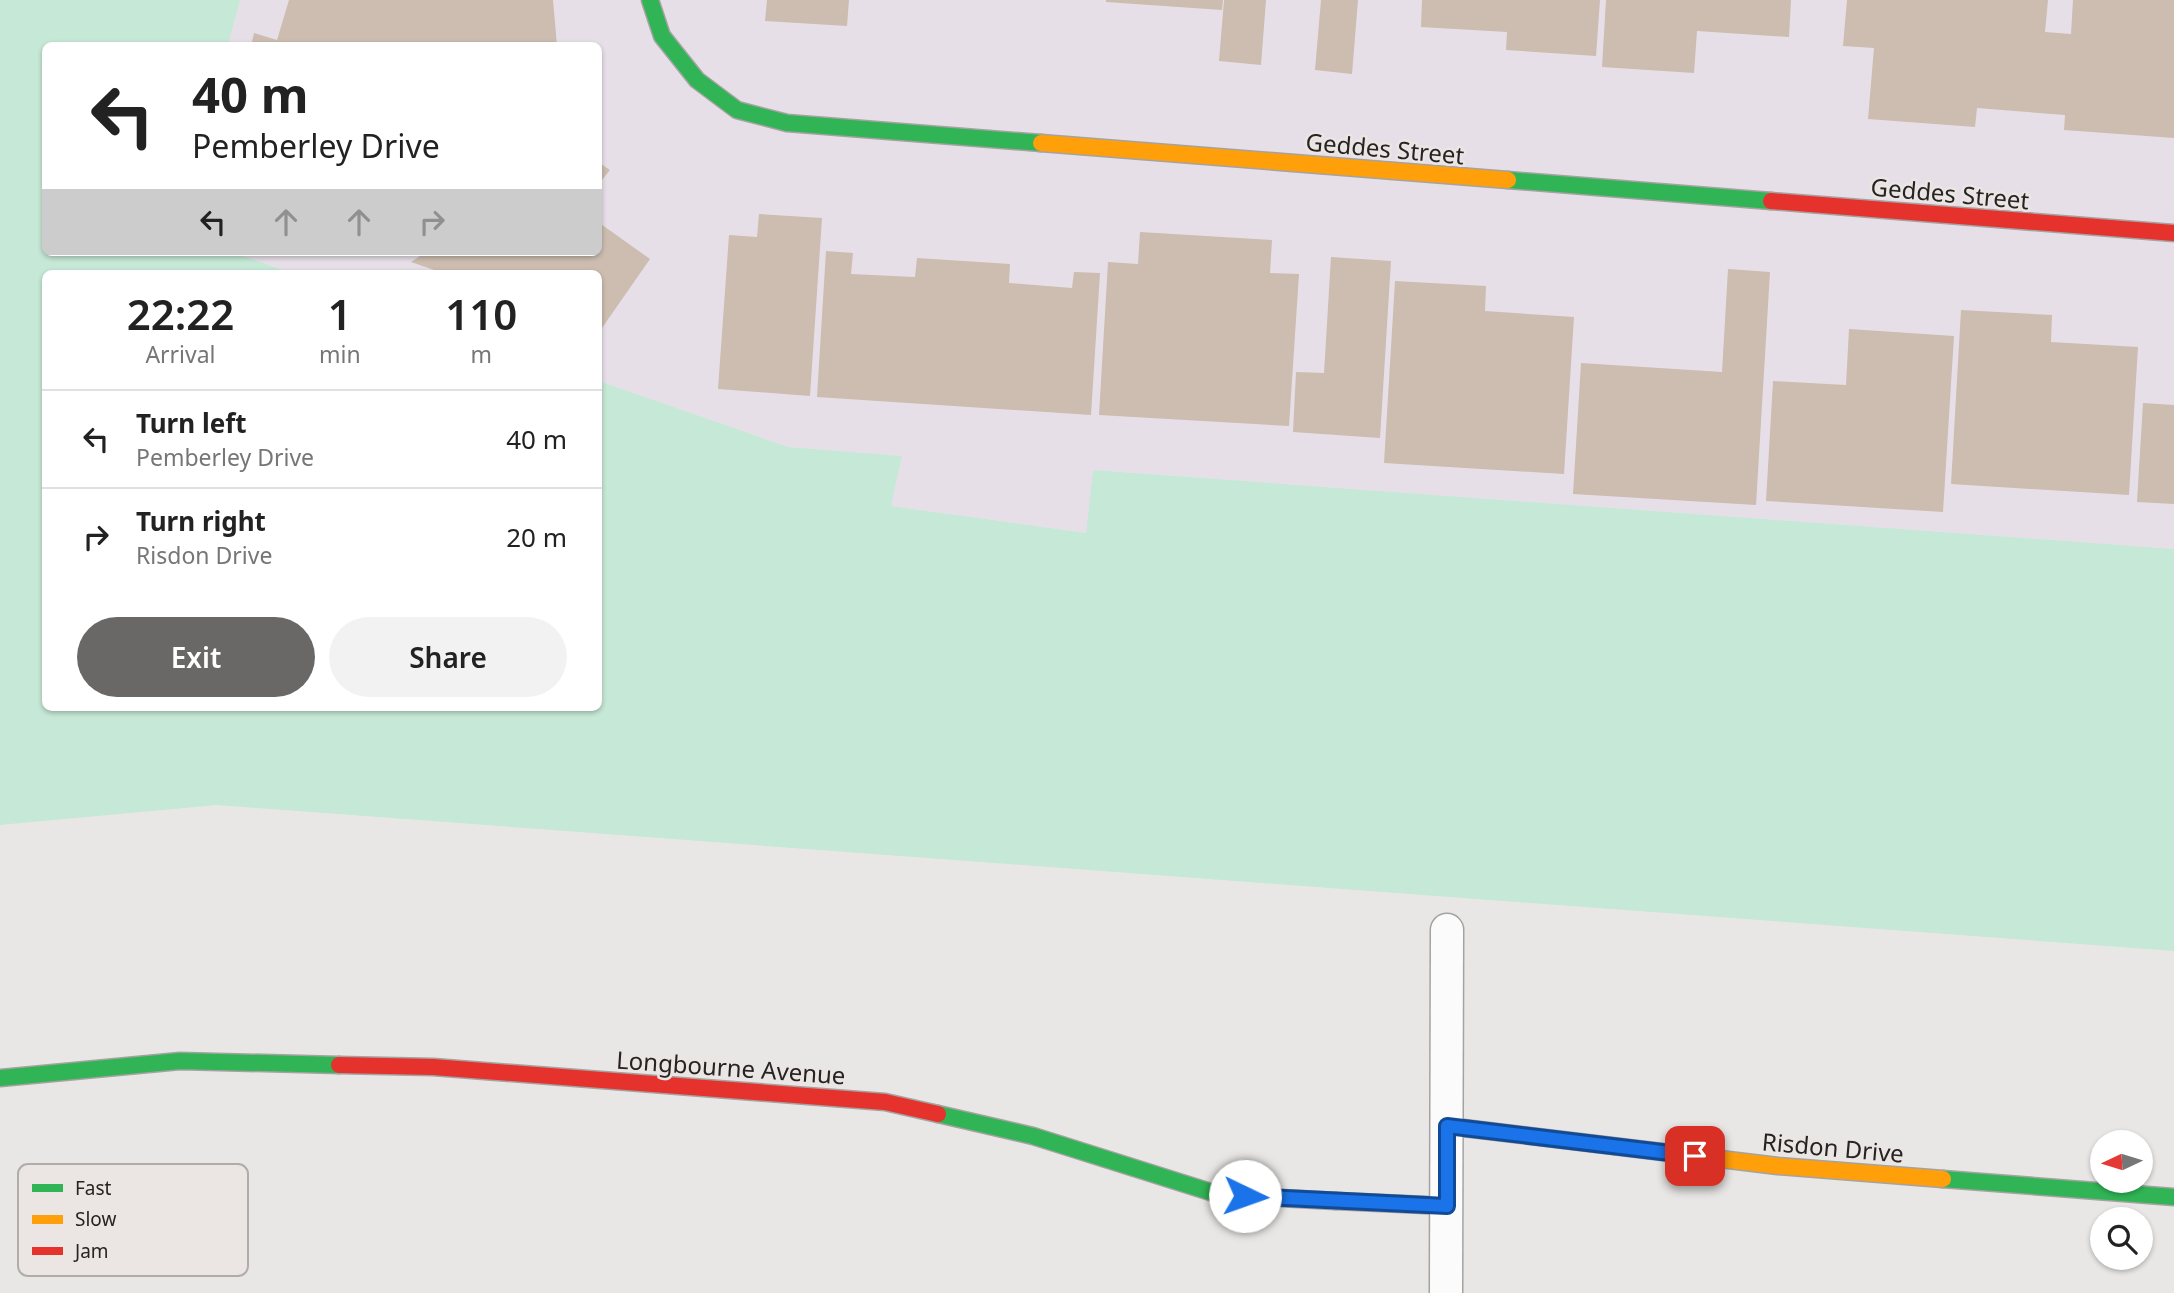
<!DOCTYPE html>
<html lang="en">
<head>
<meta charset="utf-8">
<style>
  body { margin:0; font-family:"Noto Sans",sans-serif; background:#f2f2f2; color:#222; height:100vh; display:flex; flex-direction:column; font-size:26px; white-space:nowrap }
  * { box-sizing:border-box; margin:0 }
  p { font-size:23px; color:#767676 }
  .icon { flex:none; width:38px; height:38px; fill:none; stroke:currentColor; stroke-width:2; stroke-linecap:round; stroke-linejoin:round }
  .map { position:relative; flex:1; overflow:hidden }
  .side { position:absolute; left:42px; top:270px; width:560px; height:441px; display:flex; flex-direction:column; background:#fff; border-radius:10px; box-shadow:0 2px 5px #0004 }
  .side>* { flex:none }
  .banner { position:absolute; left:42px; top:42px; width:560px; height:214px; border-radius:10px; box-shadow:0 2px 5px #0004; background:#fff; color:#222; overflow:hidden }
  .needle { width:46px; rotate:266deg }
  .controls { position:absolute; left:2090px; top:1130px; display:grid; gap:14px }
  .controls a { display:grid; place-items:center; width:63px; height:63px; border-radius:50%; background:#fff; box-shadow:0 2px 5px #0004; font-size:35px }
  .pin { position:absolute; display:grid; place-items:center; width:60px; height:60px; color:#fff; margin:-30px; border-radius:14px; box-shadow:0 4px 10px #0006 }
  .me { position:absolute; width:77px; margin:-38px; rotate:93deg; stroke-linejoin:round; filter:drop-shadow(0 0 5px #0008) }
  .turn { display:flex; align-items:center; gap:24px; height:147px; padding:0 35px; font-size:32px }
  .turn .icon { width:91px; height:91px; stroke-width:2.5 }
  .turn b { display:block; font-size:49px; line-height:60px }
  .lanes { display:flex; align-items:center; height:66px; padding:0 35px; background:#0003; justify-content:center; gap:35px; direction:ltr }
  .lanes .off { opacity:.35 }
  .eta { display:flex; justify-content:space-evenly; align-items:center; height:119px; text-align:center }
  .eta b { font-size:42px; font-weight:600; line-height:49px }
  .action { display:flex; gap:14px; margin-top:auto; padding:14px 35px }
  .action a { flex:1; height:80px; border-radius:42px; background:#6a6867; color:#fff; font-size:28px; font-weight:600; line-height:80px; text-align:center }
  .action a+a { background:#f2f2f2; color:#222 }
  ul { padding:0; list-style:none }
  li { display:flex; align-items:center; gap:21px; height:98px; padding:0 35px; border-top:2px solid #e0e0e0 }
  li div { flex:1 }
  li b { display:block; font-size:26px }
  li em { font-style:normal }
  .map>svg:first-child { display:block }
  .commercial { fill:#e7dfe8 }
  .green { fill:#c6e8d6 }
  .building { fill:#ccbdb0 }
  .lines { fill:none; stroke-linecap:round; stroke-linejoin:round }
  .street-casing { stroke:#a5a3a2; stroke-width:35 }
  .fast-casing { stroke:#a5a3a2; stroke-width:19 }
  .slow-casing { stroke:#a5a3a2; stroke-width:19 }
  .jam-casing { stroke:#a5a3a2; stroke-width:19 }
  .street { stroke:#fcfbfb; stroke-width:32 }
  .fast { stroke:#30b455; stroke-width:16 }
  .slow { stroke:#ff9f0a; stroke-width:16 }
  .jam { stroke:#e5322d; stroke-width:16 }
  .route-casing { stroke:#114b97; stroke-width:18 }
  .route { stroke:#1a73e8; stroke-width:12 }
  .labels { text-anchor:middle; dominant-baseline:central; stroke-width:5; stroke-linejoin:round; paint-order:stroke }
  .street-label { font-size:24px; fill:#262423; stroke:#ebe6e3 }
  .key { fill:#ebe6e3; stroke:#b0aca9; stroke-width:2 }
  .key-label { font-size:19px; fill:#262423 }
</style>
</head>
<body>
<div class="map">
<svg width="2174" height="1293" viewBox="0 0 2174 1293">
  <rect width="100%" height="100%" fill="#e9e7e5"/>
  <path class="commercial" d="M240,0H2174V549L1093,470L1086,533L891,506L902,456L788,447L599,381L598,273H291L232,252H598V46H228Z"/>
  <path class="green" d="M0,0H240L228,45L46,46V252H232L291,273H46V707H598L599,381L788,447L902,456L891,506L1086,533L1093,470L2174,549V951L217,805L0,825Z"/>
  <g class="building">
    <path d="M289,0H553L557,46H251L254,33L277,40Z"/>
    <path d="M767,0H849L847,26L765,21Z"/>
    <path d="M1106,0H1223L1222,10L1106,2Z"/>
    <path d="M1224,0H1266L1261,65L1219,61Z"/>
    <path d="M1321,0H1358L1352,74L1315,70Z"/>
    <path d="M1422,0H1600L1596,56L1506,50L1507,32L1421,27Z"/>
    <path d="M1606,0H1791L1789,37L1697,31L1694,73L1602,67Z"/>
    <path d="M1847,0H2048L2045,32L2071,34L2073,0H2174V138L2064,130L2065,115L1977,108L1975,127L1868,119L1874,48L1843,46Z"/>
    <path d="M598,162L610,170L598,185Z"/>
    <path d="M759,214L822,218L810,396L718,389L729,235L757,237Z"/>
    <path d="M598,222L650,259L602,328L598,326V273H443L411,262L426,252H598Z"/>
    <path d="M1140,232L1272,240L1270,273L1299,274L1289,426L1099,415L1108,262L1138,264Z"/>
    <path d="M826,251L853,253L851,274L915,277L917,258L1010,264L1009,283L1072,288L1074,272L1100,273L1091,415L817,397Z"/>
    <path d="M1331,257L1391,261L1380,438L1293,432L1296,372L1324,373Z"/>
    <path d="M1728,269L1770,272L1756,505L1573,494L1581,363L1722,372Z"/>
    <path d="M1395,281L1486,286L1485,311L1574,317L1564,474L1384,463Z"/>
    <path d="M1961,310L2052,315L2051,342L2138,347L2129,495L1951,484Z"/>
    <path d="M1849,329L1954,336L1943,512L1766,501L1773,381L1846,385Z"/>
    <path d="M2143,403L2174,405V504L2137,502Z"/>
  </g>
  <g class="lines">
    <g class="street-casing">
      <path id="street" d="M1446,1293L1447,930"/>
    </g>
    <g class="fast-casing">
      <g id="fast">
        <path d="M650,0L662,36L697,80L737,110L787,123L1041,143"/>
        <path d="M1508,180L1771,201"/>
        <path d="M0,1078L180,1061L339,1065"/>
        <path d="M938,1114L1033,1136L1220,1195L1336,1201"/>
        <path d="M1943,1179L2174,1197"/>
      </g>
    </g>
    <g class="slow-casing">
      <g id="slow">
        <path d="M1041,143L1508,180"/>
        <path d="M1447,1126L1778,1166L1943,1179"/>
        <path d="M1336,1201L1447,1206"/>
      </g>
    </g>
    <g class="jam-casing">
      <g id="jam">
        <path d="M1771,201L2174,233"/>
        <path d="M339,1065L433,1067L885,1102L938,1114"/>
      </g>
    </g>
    <use href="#street" class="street"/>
    <use href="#fast" class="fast"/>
    <use href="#slow" class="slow"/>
    <use href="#jam" class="jam"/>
  </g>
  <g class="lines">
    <g class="route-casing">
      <path id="route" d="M1245,1196L1447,1206V1126L1695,1156"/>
    </g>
    <use href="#route" class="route"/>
  </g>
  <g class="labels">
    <g class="street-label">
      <text transform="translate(1385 148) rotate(5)">Geddes Street</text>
      <text transform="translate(1950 193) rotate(5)">Geddes Street</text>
      <text transform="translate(731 1067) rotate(4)">Longbourne Avenue</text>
      <text transform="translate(1833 1147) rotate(5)">Risdon Drive</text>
    </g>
  </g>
  <rect x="18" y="1164" width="230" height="112" rx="10" class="key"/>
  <rect x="32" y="1184" width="31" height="8" fill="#30b455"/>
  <rect x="32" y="1215" width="31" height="9" fill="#ff9f0a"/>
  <rect x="32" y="1247" width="31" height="8" fill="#e5322d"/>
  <g class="key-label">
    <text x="75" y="1195">Fast</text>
    <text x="75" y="1226">Slow</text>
    <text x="75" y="1258">Jam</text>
  </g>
</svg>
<div class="controls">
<a><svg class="needle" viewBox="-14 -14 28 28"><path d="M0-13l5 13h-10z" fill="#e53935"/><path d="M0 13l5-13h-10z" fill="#767676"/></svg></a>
<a><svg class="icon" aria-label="search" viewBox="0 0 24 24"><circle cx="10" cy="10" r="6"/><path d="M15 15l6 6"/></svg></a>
</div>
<div class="pin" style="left:1695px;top:1156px;background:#d93025"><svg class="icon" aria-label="arrive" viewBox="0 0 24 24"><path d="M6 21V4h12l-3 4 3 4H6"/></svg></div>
<svg class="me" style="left:1245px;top:1196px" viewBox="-20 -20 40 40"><circle r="19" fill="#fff"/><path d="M0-13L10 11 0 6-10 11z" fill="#1a73e8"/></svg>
<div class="banner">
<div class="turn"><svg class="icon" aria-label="left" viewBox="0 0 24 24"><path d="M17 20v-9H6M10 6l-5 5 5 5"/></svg><div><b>40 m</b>Pemberley Drive</div></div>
<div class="lanes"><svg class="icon" aria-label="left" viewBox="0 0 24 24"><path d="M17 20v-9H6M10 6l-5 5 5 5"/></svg><svg class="icon off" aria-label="ahead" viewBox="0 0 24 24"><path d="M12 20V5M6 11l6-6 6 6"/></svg><svg class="icon off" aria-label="ahead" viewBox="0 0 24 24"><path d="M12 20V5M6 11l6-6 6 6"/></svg><svg class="icon off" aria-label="right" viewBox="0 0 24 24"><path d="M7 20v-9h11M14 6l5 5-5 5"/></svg></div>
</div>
<section class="side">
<div class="eta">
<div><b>22:22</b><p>Arrival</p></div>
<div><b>1</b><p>min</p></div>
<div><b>110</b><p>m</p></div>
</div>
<ul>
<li><svg class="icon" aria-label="left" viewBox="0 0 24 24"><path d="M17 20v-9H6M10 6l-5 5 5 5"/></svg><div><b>Turn left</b><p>Pemberley Drive</p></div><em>40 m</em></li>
<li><svg class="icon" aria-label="right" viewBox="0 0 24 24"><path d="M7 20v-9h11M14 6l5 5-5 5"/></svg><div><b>Turn right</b><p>Risdon Drive</p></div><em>20 m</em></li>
</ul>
<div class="action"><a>Exit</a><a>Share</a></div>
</section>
</div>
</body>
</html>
